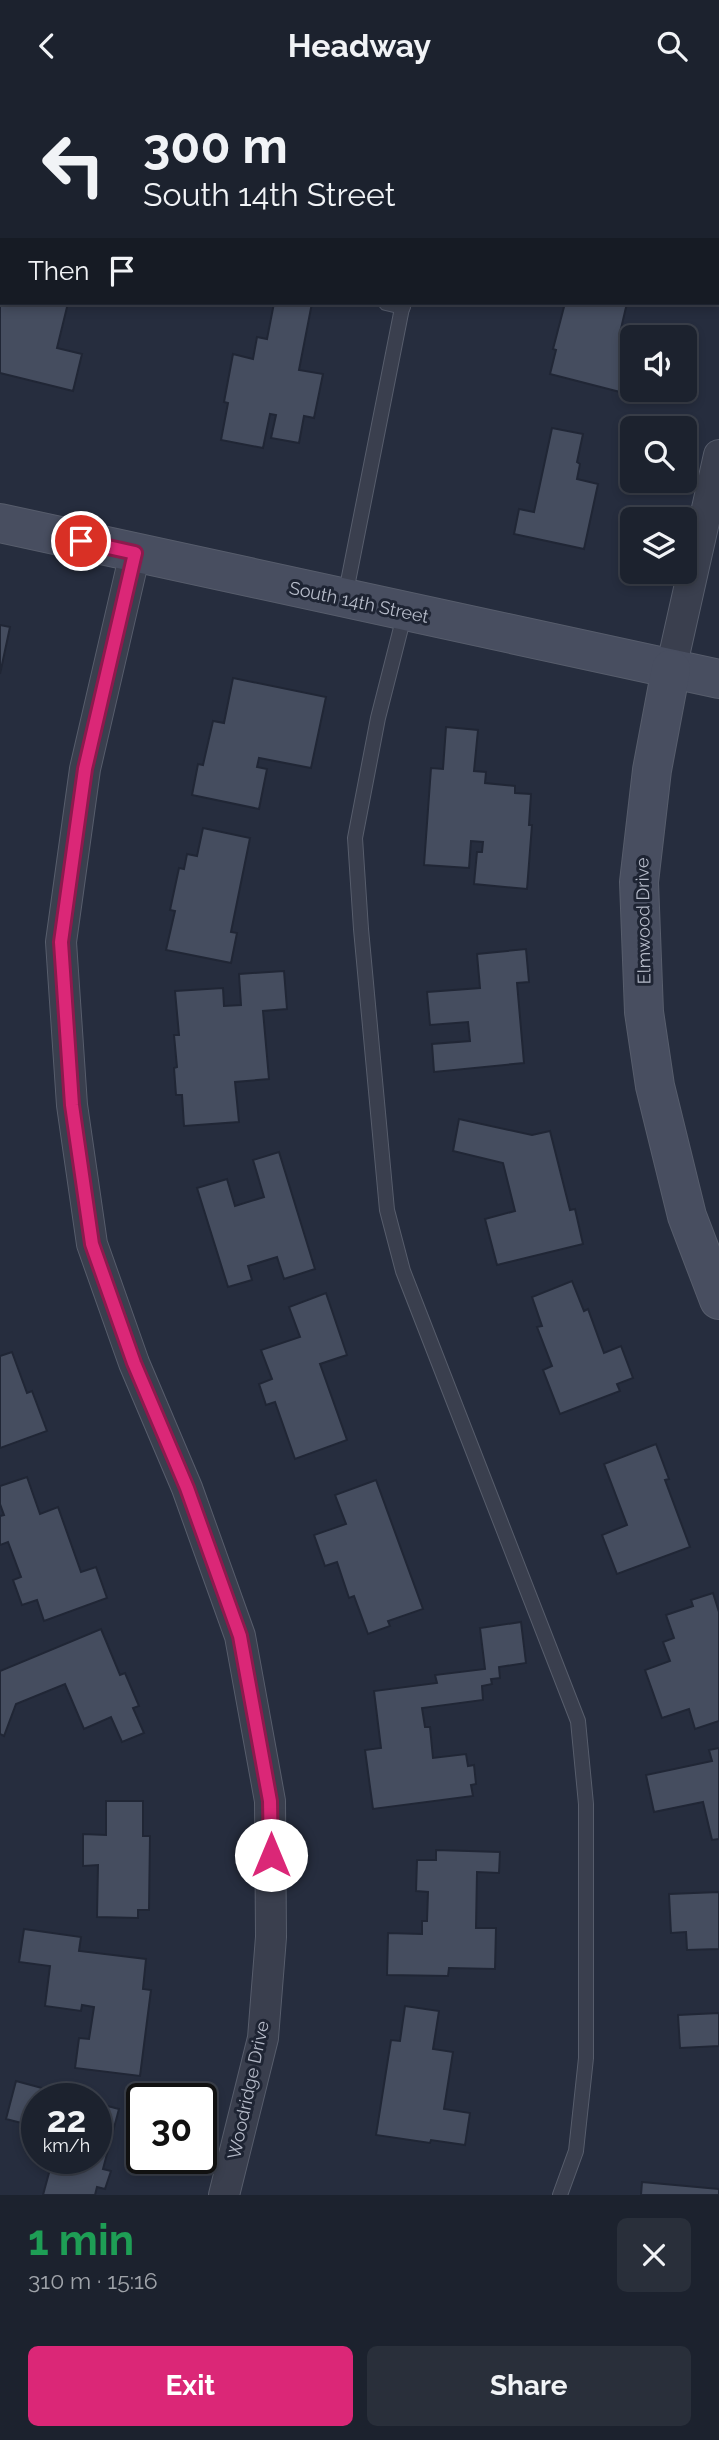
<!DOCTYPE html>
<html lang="en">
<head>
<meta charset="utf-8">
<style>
  body { margin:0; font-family:Raleway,sans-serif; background:#292f3a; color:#f1f3f6; height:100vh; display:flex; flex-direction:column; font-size:26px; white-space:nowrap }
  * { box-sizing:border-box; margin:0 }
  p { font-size:23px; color:#a0a4aa }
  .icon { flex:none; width:38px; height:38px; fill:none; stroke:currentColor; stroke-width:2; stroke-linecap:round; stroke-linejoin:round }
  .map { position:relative; height:2104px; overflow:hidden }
  .sheet { display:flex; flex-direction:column; background:#1c222e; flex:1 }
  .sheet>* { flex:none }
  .banner { position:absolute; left:0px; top:0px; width:719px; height:214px; box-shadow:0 4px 10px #0003,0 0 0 2px #3a3f4a; background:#1c222e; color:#f1f3f6; overflow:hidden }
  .buttons { position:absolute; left:620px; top:234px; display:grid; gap:14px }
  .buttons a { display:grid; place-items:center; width:77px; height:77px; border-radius:10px; background:#1c222e; box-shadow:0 4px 10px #0003,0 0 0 2px #3a3f4a; font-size:35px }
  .speed { position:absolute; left:21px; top:1992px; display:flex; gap:14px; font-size:35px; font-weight:700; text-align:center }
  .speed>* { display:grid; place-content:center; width:91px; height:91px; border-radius:50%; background:#1c222e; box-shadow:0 4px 10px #0003,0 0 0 2px #3a3f4a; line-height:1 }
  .speed small { font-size:18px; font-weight:400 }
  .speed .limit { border:4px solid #111; border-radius:10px; background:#fff; color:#111 }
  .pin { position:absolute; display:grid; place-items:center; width:60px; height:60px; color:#fff; margin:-30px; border:4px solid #fff; border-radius:50%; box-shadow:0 2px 7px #0007 }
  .me { position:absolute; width:77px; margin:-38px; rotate:0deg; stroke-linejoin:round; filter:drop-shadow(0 0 5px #0008) }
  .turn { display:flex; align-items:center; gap:24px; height:147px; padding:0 28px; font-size:32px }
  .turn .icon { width:91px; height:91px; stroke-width:2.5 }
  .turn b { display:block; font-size:49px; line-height:60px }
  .then { display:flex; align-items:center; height:66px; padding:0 28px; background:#0003; gap:14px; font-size:26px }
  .round { display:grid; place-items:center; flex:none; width:74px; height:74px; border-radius:10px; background:#292f3a }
  .headline { display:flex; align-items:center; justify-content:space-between; height:119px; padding:0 28px }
  h1 { font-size:42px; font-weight:700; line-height:52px; color:#1e9e55 }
  .cta { display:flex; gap:14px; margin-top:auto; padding:14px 28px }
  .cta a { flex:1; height:80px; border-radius:10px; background:#db2777; color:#fff; font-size:28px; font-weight:700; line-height:80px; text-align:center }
  .cta a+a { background:#292f3a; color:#f1f3f6 }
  header { display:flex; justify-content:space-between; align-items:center; height:91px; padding:0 28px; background:#1c222e; font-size:32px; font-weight:700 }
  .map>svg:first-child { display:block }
  .building { fill:#454d5f; stroke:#202635; stroke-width:2 }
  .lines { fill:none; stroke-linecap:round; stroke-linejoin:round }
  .lane-casing { stroke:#575d6c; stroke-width:16 }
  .street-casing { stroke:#575d6c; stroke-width:32 }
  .secondary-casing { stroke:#575d6c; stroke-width:40 }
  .lane { stroke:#3a3f4e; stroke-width:14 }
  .street { stroke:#3a3f4e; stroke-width:30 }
  .secondary { stroke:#484e60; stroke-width:38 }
  .route-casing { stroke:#8e194d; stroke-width:18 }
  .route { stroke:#db2777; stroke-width:12 }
  .labels { text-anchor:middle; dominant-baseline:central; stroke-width:6; stroke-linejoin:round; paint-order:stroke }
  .street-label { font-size:18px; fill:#b6bbc9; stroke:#1e2433 }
</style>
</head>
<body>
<header><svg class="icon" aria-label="back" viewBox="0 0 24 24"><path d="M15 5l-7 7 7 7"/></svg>Headway<svg class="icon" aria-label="search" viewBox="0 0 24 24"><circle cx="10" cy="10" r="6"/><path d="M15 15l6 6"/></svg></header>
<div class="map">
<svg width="719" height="2104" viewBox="0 0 719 2104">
  <rect width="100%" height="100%" fill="#262d3e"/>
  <g class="building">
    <path d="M179,0H206L207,2H176Z"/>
    <rect x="311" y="0" width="32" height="2"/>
    <path d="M0,165H2V212H68L57,257L82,263L73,300L0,282Z"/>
    <path d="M274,212H312L299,279L323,283L314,327L304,325L299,352L271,347L276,324L270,323L263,357L221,349L228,312L224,311L233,263L253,268L257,246L267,248Z"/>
    <path d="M565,212H627L620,242L627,243L622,265L628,266L620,301L550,283L556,259L553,258Z"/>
    <path d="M552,337L583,343L577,371L580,373L577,388L598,393L584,458L514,443L519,418L534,421Z"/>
    <path d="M0,534L10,536L0,583Z"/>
    <path d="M233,587L326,606L311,677L259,667L257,676L267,678L259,718L192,704L198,673L203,674L213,630L224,632Z"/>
    <path d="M446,636L478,639L474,680L486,681L485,692L515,695V702L531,703L529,734H532L527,798L474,793L477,761H482L483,751L471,750L469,777L424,774L431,677L443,678Z"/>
    <path d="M203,737L250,747L231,841L237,842L231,872L166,859L175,820L170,819L179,777L184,778L187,763L197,765Z"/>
    <path d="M526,858L529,891L517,892L524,972L434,981L432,953L470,950L468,931L430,934L427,901L480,897L477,863Z"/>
    <path d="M284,880L287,918L263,920L269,988L235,991L239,1031L184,1035L182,1004H176L174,977L177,976L174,944H179L175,900L223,897L224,915L241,914L239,883Z"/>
    <path d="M459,1028L532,1044L550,1040L570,1119L575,1118L583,1153L497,1174L485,1128L515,1120L503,1072L453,1060Z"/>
    <path d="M279,1061L315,1178L284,1188L277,1166L248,1175L252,1189L228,1196L197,1097L227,1088L235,1115L264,1106L253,1069Z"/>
    <path d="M572,1190L584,1220L588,1218L604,1262L621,1255L633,1287L617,1293L620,1300L560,1323L543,1279L552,1275L537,1236L542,1235L532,1206Z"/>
    <path d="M326,1202L347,1264L320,1273L347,1349L295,1368L275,1311L266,1314L259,1293L272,1288L261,1259L300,1246L289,1216Z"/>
    <path d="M12,1261L27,1302L32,1300L47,1340L0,1357V1265Z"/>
    <path d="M656,1353L669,1388L665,1389L690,1456L617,1483L602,1444L627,1434L604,1373Z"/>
    <path d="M27,1386L40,1423L58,1416L81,1481L96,1476L107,1507L44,1530L37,1509L22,1514L13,1489L21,1486L8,1451L0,1454V1425L4,1424L0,1413V1395Z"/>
    <path d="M376,1389L423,1518L388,1530L390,1535L368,1543L354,1505L349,1507L337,1471L325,1475L314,1444L346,1433L335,1404Z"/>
    <path d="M713,1502L719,1521V1630L695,1638L689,1618L662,1627L645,1579L670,1570L663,1551L674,1547L666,1524L693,1515L691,1509Z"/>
    <path d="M521,1531L526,1572L499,1576L500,1587L491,1588L492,1593L482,1595L483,1609L422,1617L425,1636H430L433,1667L466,1663L468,1675L474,1674L476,1693L471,1694L473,1705L373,1718L365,1659L381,1657L374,1600L437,1592L435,1584L485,1578L480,1537Z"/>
    <path d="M101,1538L120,1584L125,1582L139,1615L133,1617L144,1642L122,1651L111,1626L84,1638L65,1593L16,1613L4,1645L0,1643V1580Z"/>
    <path d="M719,1657V1748L712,1749L703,1711L654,1721L646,1684L712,1670L709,1659Z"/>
    <path d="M106,1710H143V1745H150L149,1819H138V1827L97,1826L98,1774L83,1775V1743L106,1744Z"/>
    <path d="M436,1759L500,1761L499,1782L477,1781L476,1837H496L495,1878L449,1877L448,1885L387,1884L388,1842L422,1843V1830H427L428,1801L416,1800L417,1769H436Z"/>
    <path d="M719,1801V1858L687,1859L686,1841L671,1842L669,1803Z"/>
    <path d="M24,1838L81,1846L79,1860L146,1868L143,1898L151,1899L140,1985L75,1977L79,1947L89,1948L94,1916L82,1914L81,1920L45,1915L50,1875L19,1871Z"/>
    <path d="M405,1915L439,1920L433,1958L453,1961L444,2018L470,2022L465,2054L431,2049L430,2052L376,2044L391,1949L400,1950Z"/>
    <path d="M719,1922V1955L680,1957L678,1924Z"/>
    <path d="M16,1990L79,2007H37V2036L6,2028Z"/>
    <path d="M96,2012L119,2018L103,2078L111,2080L105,2098L97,2096L95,2104H43L53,2067H96Z"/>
    <path d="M642,2091L719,2098V2104H641Z"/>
  </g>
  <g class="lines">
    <g class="lane-casing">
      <g id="lane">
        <path d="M450,2V0"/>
        <path d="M0,113H2"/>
        <path d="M386,212L403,216"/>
        <path d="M345,506L403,212"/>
        <path d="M405,521L378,627L355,747L361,838L387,1119L403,1180L578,1630L586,1713V1967L576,2060L560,2104"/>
      </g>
    </g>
    <g class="street-casing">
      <g id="street">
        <path d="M17,2L19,0"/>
        <path d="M135,462L85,678L61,851L72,1014L92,1153L134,1272L187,1397L240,1545L270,1710L271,1846L263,1947L224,2104"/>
        <path d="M671,578L719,364"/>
      </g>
    </g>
    <g class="secondary-casing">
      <g id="secondary">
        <path d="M0,432L719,588"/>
        <path d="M671,578L652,679L639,791L644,921L655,995L687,1125L719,1209"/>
      </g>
    </g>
    <use href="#lane" class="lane"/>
    <use href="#street" class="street"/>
    <use href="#secondary" class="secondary"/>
  </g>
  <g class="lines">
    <g class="route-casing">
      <path id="route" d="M81,450L135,462L85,678L61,851L72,1014L92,1153L134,1272L187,1397L240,1545L270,1710L271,1764"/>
    </g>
    <use href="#route" class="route"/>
  </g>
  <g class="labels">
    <g class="street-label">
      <text transform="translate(359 511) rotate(12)">South 14th Street</text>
      <text transform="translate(643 830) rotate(-91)">Elmwood Drive</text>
      <text transform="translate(248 1999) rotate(-78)">Woodridge Drive</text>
    </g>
  </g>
</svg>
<div class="buttons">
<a><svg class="icon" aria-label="sound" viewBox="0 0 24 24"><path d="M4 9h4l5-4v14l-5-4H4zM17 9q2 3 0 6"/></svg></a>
<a><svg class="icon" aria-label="search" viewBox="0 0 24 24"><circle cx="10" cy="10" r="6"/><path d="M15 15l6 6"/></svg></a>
<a><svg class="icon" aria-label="layers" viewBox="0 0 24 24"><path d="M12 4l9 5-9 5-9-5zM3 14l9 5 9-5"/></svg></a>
</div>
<div class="speed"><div>22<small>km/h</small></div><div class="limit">30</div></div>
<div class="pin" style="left:81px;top:450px;background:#d93025"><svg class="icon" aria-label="arrive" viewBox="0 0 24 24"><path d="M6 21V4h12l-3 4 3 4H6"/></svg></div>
<svg class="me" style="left:271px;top:1764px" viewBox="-20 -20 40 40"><circle r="19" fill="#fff"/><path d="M0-13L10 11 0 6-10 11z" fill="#db2777"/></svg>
<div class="banner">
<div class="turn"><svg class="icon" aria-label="left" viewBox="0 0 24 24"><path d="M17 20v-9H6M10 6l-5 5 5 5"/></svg><div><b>300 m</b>South 14th Street</div></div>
<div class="then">Then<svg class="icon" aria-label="arrive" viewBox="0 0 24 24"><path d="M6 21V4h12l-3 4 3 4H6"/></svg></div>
</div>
</div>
<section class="sheet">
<div class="headline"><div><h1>1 min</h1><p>310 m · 15:16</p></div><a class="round"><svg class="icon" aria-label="close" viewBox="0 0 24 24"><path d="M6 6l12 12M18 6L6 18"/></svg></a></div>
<div class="cta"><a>Exit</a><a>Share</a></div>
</section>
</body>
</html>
